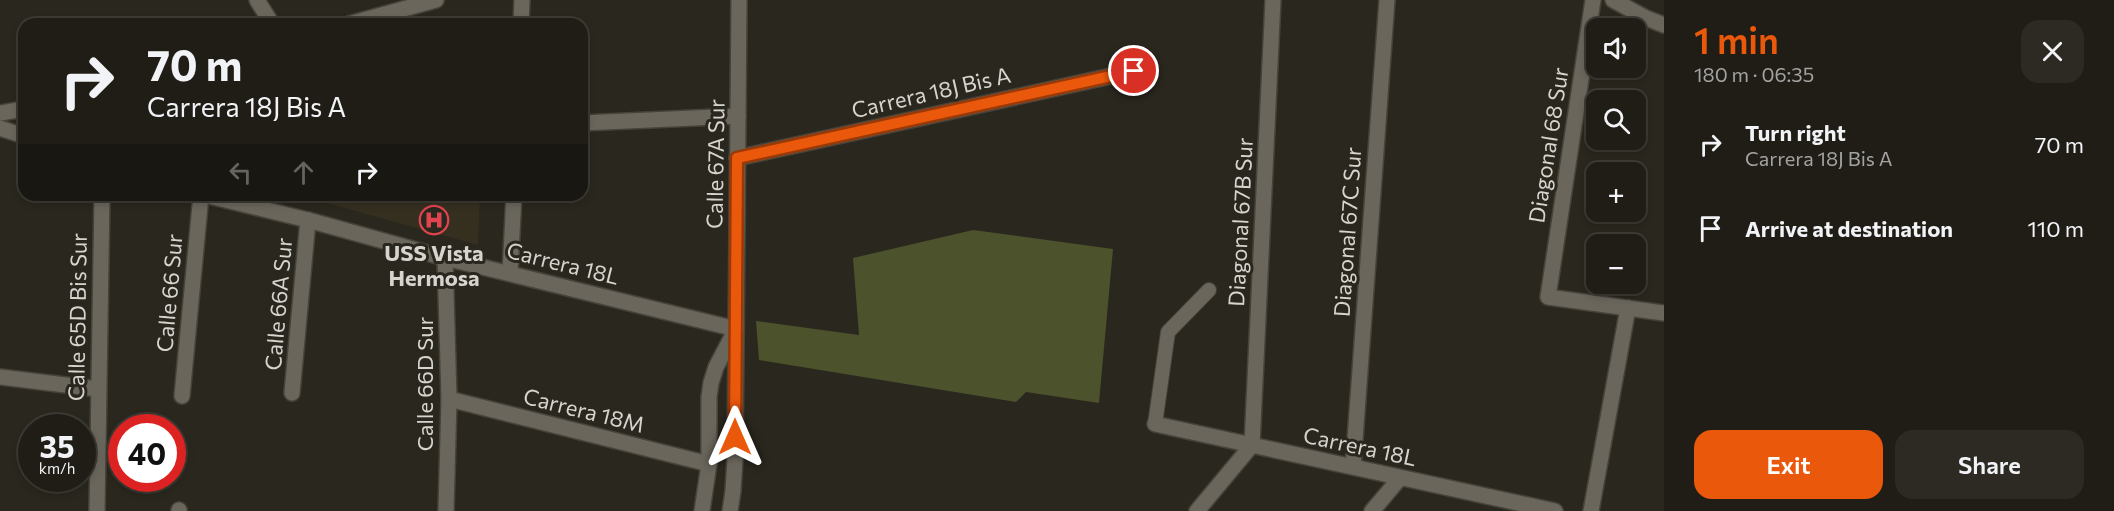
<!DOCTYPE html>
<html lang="en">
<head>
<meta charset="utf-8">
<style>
  body { margin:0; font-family:Commissioner,sans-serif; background:#2d2a23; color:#f1f3f6; height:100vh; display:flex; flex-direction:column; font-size:22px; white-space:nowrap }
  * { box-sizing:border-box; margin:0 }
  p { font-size:20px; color:#a2a2a1 }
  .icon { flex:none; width:33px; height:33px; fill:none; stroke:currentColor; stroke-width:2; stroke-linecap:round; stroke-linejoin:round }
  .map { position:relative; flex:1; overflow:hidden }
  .side { display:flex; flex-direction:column; background:#201d16; width:450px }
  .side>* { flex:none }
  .guide { position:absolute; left:18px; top:18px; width:570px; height:183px; border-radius:18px; box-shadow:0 3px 9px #0003,0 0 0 2px #3d3b35; background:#201d16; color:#f1f3f6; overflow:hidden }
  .tools { position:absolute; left:1586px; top:18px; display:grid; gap:12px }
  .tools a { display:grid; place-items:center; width:60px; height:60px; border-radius:12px; background:#201d16; box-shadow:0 3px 9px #0003,0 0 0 2px #3d3b35; font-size:30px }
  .speed { position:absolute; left:18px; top:414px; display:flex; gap:12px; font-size:30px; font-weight:700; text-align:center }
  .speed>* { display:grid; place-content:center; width:78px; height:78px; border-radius:50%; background:#201d16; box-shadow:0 3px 9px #0003,0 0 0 2px #3d3b35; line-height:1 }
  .speed small { font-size:15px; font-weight:400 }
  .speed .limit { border:9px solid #d22; background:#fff; color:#111 }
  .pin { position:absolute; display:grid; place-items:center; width:51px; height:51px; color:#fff; margin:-26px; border:3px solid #fff; border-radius:50%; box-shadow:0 2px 6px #0007 }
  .me { position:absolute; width:66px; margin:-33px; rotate:0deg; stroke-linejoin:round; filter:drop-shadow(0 0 4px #0008) }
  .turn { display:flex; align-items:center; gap:21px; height:126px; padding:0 30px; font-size:27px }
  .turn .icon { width:78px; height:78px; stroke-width:2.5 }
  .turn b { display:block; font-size:42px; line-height:51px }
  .lanes { display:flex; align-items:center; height:57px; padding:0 30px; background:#0003; justify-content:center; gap:30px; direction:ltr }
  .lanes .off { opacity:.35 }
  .round { display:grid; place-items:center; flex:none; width:63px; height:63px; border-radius:18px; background:#2d2a23 }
  .summary { display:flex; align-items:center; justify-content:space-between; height:102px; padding:0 30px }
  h1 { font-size:36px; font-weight:600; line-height:45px; color:#ea580c }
  .button { display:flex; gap:12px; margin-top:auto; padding:12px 30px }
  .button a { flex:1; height:69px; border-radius:18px; background:#ea580c; color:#fff; font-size:24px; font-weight:600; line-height:69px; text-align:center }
  .button a+a { background:#2d2a23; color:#f1f3f6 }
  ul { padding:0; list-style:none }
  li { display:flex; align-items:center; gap:18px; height:84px; padding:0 30px }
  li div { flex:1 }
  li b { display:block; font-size:22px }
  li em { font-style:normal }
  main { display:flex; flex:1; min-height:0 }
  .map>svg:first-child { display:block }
  .built { fill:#352f20 }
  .green { fill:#4c522b }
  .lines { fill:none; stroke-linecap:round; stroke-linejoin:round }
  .lane-casing { stroke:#46433b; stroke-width:16 }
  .street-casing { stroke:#46433b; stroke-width:18 }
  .secondary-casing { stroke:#46433b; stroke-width:18 }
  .lane { stroke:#6a665c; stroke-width:14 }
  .street { stroke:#6a665c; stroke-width:15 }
  .secondary { stroke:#6a665c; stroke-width:15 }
  .route-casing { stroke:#983908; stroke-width:15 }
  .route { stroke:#ea580c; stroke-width:10 }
  .labels { text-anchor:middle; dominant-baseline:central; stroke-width:6; stroke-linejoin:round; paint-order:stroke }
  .street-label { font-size:22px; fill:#d6d4ce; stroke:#2a271e }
  .poi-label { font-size:22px; font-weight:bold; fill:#d6d4ce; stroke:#2a271e }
</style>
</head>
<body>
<main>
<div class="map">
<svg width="1664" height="511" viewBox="0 0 1664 511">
  <rect width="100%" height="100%" fill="#2a271e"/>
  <path class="built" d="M298,195H480L478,245Z"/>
  <path class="green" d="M973,230L1113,249L1099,403L1026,392L1016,402L759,360L756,321L859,335L853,258Z"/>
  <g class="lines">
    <g class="lane-casing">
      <path id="lane" d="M1155,424L1168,332L1209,290"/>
    </g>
    <g class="street-casing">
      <g id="street">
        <path d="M257,0L272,24"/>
        <path d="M1593,0L1548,297L1664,313"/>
        <path d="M521,24L522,0"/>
        <path d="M582,123L738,116"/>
        <path d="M0,128L24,136"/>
        <path d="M737,158L1134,71"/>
        <path d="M205,195L308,220L445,258L736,329L716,367L711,383L709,397V464L702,511"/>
        <path d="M445,258L449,399L446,511"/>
        <path d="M510,273L514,195"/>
        <path d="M0,377L98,389"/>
        <path d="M292,393L308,220"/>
        <path d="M182,396L201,195"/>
        <path d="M449,399L709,464"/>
        <path d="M1155,424L1555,511"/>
        <path d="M1353,467L1387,0"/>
        <path d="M97,511L102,195"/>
        <path d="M179,511V510"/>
        <path d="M1197,511L1252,445L1273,0"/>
        <path d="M1372,511L1400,478"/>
        <path d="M1591,511L1628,308"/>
      </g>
    </g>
    <g class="secondary-casing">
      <g id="secondary">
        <path d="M1613,0L1646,18L1664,25"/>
        <path d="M349,24L436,0"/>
        <path d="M0,113L24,109"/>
        <path d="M730,511L733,491L735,459L739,0"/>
      </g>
    </g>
    <use href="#lane" class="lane"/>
    <use href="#street" class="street"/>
    <use href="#secondary" class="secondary"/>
  </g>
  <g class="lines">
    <g class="route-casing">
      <path id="route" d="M735,437L737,158L1134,71"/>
    </g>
    <use href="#route" class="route"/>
  </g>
  <defs>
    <g id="hospital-ring" transform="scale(1.5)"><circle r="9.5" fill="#2a271e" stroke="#e0444e" stroke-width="1.5"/><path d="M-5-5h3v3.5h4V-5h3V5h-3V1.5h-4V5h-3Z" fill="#e0444e"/></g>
  </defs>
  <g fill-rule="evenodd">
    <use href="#hospital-ring" x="434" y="220"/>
  </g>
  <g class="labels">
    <g class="street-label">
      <text transform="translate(931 92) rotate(-13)">Carrera 18J Bis A</text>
      <text transform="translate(1548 145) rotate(-81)">Diagonal 68 Sur</text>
      <text transform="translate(715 164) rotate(-89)">Calle 67A Sur</text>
      <text transform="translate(1240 222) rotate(-87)">Diagonal 67B Sur</text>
      <text transform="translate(1347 232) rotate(-86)">Diagonal 67C Sur</text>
      <text transform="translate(563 263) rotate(14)">Carrera 18L</text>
      <text transform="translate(169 293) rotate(-85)">Calle 66 Sur</text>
      <text transform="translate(278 304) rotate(-85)">Calle 66A Sur</text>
      <text transform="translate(77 317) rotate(-89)">Calle 65D Bis Sur</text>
      <text transform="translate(424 384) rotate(-90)">Calle 66D Sur</text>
      <text transform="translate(584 410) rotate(14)">Carrera 18M</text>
      <text transform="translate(1360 446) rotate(12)">Carrera 18L</text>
    </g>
    <g class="poi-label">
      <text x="434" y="252">USS Vista<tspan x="434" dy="25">Hermosa</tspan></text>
    </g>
  </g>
</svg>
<div class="tools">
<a><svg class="icon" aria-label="sound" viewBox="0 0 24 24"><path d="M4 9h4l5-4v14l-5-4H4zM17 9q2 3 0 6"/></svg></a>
<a><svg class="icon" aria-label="search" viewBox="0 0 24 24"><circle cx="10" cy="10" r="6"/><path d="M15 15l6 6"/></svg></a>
<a>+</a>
<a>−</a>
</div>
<div class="speed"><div>35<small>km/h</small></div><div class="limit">40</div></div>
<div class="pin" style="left:1134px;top:71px;background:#d93025"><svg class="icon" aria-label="arrive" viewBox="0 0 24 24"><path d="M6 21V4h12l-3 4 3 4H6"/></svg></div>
<svg class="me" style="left:735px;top:437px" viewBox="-20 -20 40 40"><path d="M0-17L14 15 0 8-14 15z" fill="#ea580c" stroke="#fff" stroke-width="4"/></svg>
<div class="guide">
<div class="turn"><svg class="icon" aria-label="right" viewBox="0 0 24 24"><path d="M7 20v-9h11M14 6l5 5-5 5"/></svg><div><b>70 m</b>Carrera 18J Bis A</div></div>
<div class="lanes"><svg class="icon off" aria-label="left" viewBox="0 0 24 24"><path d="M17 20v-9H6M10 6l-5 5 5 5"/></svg><svg class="icon off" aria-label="ahead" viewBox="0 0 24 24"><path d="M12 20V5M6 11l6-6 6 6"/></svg><svg class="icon" aria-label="right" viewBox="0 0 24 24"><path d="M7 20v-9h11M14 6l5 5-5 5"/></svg></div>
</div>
</div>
<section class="side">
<div class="summary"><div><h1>1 min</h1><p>180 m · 06:35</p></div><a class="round"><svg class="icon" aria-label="close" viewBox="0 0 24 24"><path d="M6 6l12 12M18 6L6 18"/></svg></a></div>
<ul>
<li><svg class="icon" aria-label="right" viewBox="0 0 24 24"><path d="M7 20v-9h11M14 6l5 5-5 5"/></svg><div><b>Turn right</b><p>Carrera 18J Bis A</p></div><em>70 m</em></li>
<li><svg class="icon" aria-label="arrive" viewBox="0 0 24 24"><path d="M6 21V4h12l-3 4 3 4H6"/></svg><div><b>Arrive at destination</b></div><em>110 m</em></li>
</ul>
<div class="button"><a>Exit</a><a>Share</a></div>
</section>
</main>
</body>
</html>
